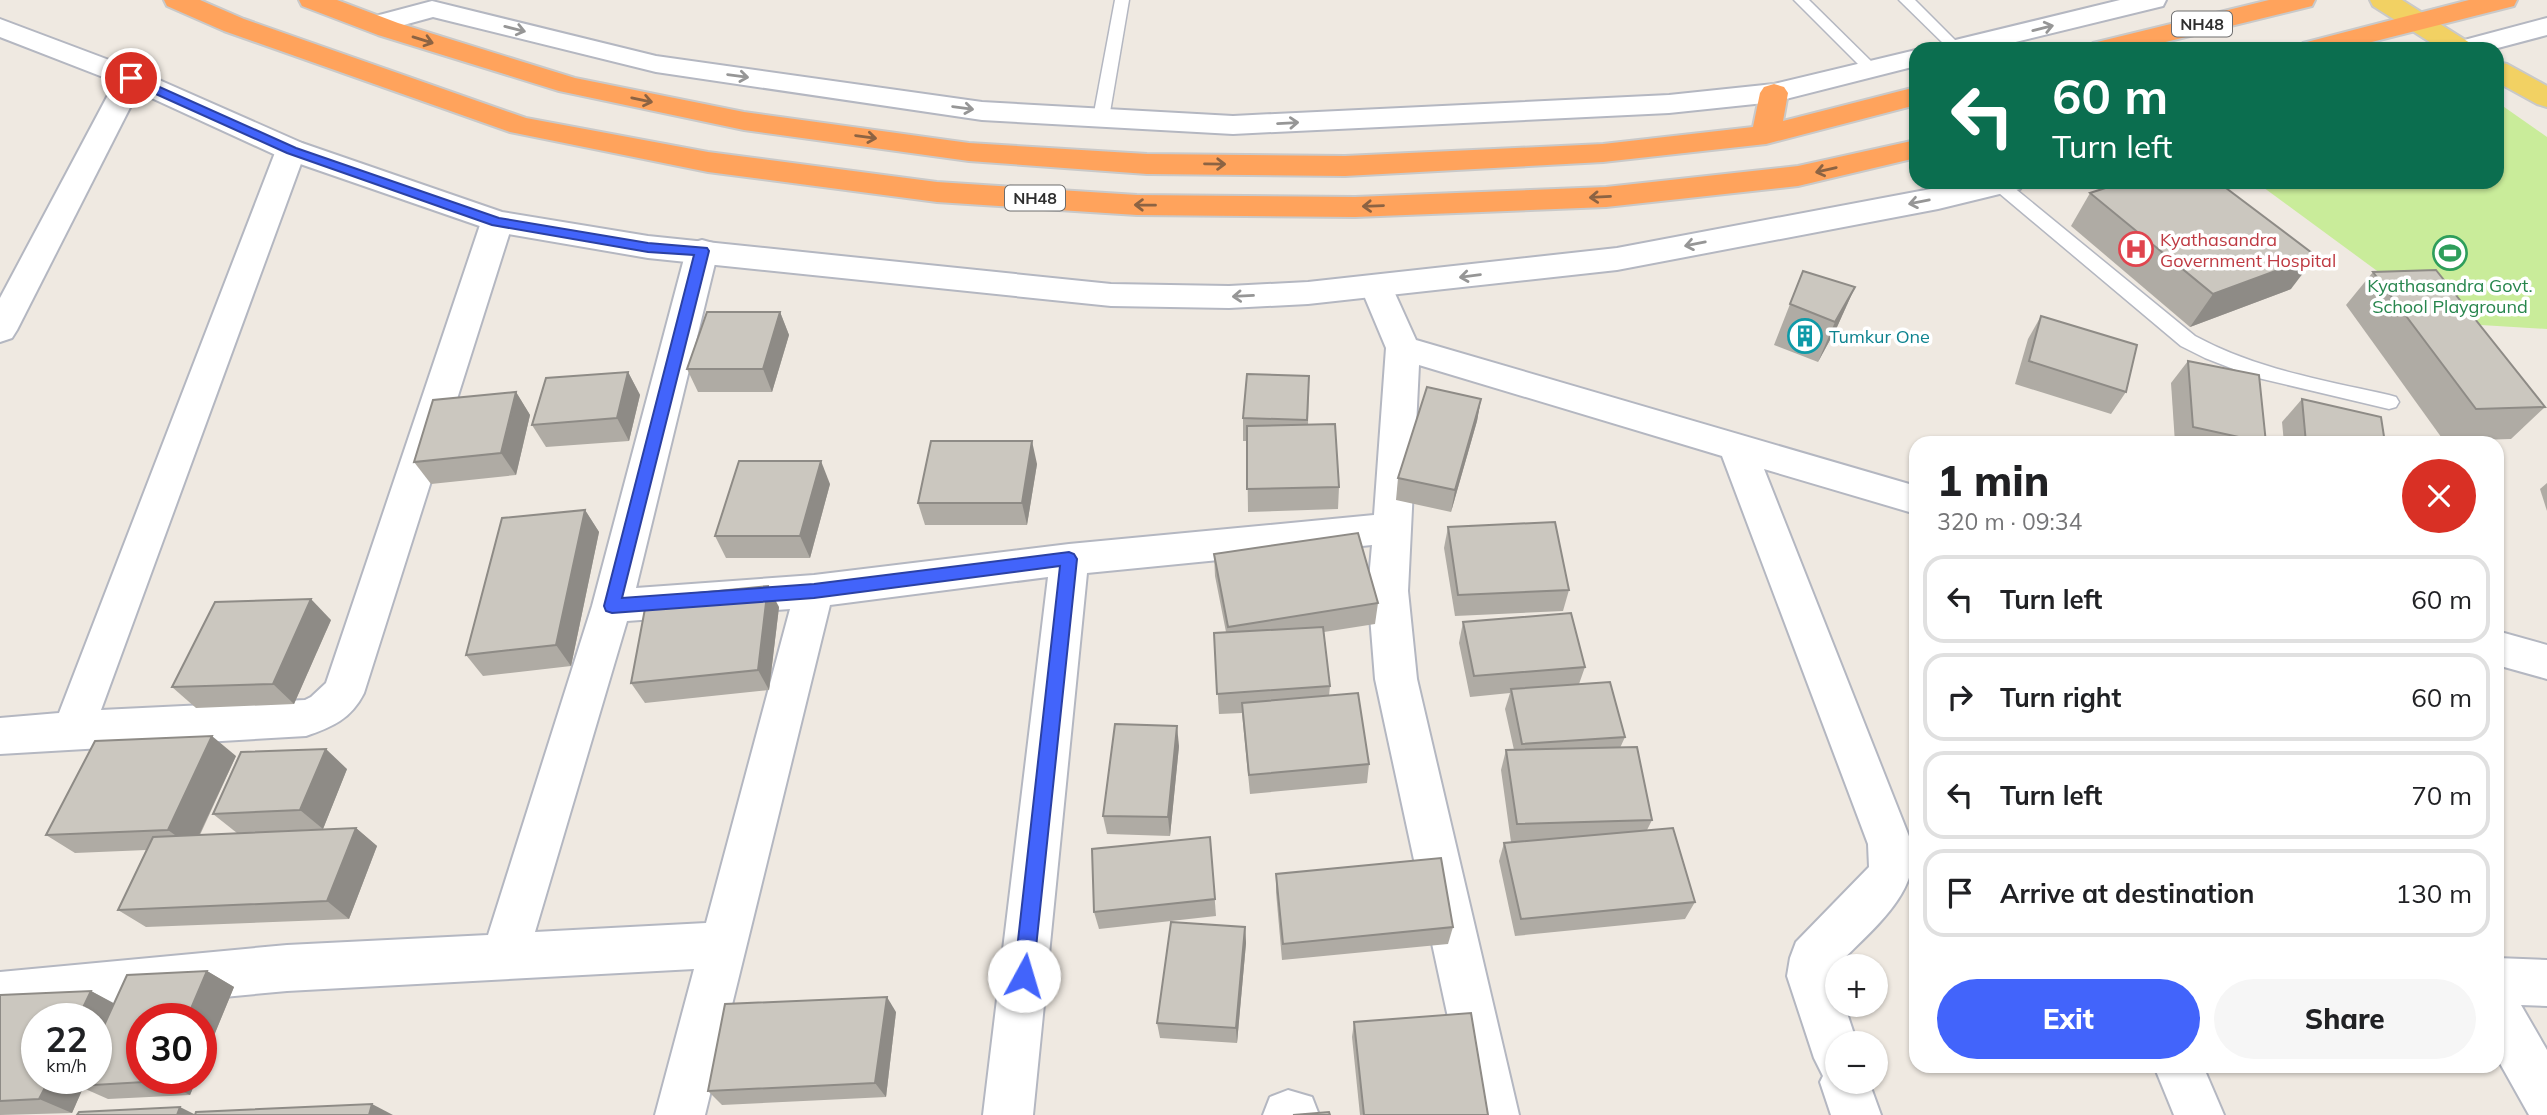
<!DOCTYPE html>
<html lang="en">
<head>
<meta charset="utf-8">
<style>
  body { margin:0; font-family:Mulish,sans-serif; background:#f6f6f6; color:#202124; height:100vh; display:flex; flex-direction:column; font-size:26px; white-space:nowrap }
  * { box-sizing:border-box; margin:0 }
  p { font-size:23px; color:#757577 }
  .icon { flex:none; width:38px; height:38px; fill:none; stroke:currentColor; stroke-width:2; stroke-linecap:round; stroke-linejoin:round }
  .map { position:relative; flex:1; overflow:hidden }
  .sheet { position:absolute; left:1909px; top:436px; width:595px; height:637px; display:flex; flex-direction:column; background:#fff; border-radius:21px; box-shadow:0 2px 5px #0004 }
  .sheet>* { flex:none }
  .banner { position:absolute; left:1909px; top:42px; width:595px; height:147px; border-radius:21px; box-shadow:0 2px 5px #0004; background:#0b6e4f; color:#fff; overflow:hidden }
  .tools { position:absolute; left:1825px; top:954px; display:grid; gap:14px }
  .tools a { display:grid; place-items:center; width:63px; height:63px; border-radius:50%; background:#fff; box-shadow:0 2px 5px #0004; font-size:35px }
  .speed { position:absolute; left:21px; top:1003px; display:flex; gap:14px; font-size:35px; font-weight:700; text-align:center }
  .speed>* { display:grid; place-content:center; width:91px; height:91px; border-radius:50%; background:#fff; box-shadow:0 2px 5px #0004; line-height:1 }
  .speed small { font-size:18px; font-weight:400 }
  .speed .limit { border:10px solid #d22; background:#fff; color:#111 }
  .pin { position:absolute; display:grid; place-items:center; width:60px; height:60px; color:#fff; margin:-30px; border:4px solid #fff; border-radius:50%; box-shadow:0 2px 7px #0007 }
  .me { position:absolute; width:77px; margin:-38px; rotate:6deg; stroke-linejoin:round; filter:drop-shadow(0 0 5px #0008) }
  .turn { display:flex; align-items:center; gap:24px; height:147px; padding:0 28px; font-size:32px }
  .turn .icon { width:91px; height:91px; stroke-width:2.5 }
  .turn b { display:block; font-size:49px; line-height:60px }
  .round { display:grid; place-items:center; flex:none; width:74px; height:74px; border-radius:37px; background:#f6f6f6 }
  .head { display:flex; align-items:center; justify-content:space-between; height:119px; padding:0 28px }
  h1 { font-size:42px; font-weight:800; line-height:52px }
  .primary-button { display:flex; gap:14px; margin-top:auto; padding:14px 28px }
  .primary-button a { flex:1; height:80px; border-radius:42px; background:#4264fb; color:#fff; font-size:28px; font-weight:800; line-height:80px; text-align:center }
  .primary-button a+a { background:#f6f6f6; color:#202124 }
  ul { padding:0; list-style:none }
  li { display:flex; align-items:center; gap:21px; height:88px; margin:0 14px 10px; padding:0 14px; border:4px solid #e0e0e0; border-radius:21px }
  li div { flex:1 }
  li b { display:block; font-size:26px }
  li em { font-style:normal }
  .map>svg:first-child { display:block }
  .pitch { fill:#c9ec9a }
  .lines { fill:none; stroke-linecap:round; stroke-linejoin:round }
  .lane-casing { stroke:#b4b7c1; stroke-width:3 }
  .street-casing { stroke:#b4b7c1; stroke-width:4 }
  .secondary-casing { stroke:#b4b7c1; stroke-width:4 }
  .primary-casing { stroke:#c9c9c9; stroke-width:4 }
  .highway-casing { stroke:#c9c9c9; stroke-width:4 }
  .lane { fill:#fff; fill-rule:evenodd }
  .street { fill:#fff; fill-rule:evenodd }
  .secondary { fill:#fff; fill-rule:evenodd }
  .primary { fill:#f2d163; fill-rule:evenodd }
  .highway { fill:#ffa35c; fill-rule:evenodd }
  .wall { fill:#afaba4 }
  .shaded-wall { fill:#8e8b86 }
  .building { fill:#cbc7bf; stroke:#8e8b86; stroke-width:2 }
  .oneway { stroke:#969696 }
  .oneway2 { stroke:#8c6343 }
  .route { fill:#4264fb; stroke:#2b41a3; stroke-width:2 }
  .labels { text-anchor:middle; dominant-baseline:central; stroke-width:7; stroke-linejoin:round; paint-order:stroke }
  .shield { fill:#fff; stroke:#6d6d6d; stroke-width:2 }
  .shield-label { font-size:16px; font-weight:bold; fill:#2e2e2e }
  .health-label { font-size:18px; fill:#be3a42; stroke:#fff; text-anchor:start }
  .leisure-label { font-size:18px; fill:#27864d; stroke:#fff }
  .culture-label { font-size:18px; fill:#0d838f; stroke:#fff; text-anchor:start }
</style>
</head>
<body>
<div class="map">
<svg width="2547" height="1115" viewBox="0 0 2547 1115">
  <rect width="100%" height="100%" fill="#efe9e1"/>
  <path class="pitch" d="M2497,102L2547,137V329L2448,323L2256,182H2497Z"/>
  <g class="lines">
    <g class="lane-casing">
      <g id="lane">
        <path d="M1115,0H1129L1109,118L1101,123L1093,118Z"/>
        <path d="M1794,0H1809L1876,66L1879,69L1876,72H1866Z"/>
        <path d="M1899,0H1915L1964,49H1949Z"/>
        <path d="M1992,182H2007L2195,336C2256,369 2322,380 2389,395L2396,397L2399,402L2396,407L2389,409L2254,377L2205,358L2181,346L1993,188Z"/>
      </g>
    </g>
    <g class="street-casing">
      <g id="street">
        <path d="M131,69L141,72L145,78L17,330L12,338L0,342V298L117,78L121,72Z"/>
        <path d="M291,141L302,143L306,150L101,710L305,700L311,697L326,683L481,222L486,215L497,212L508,215L513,222L364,693C351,719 332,727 306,736L0,754V718L59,713L276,150L280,143Z"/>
        <path d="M702,240L713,243L718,251L636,588L814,575L1069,544L1374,515L1386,348L1360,286L1364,278L1376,275L1388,278L1416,340L1916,486V514L1764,469L1912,844C1921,895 1867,933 1835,968L1838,1004H1844L1857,1043H1838V1082H1869L1881,1115H1831L1820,1082L1823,1076L1814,1058L1787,976L1790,958L1796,942L1869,867L1868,844L1722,456L1419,365L1408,591L1417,679L1519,1115H1469L1375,679L1368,591L1372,545L1087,573L1033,1115H983L1048,577L830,605L705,1115H655L694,969L287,991L0,1018V972L287,945L488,935L592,606L686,251L691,243ZM790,609L706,923L535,932L627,621Z"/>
        <path d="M2497,631L2547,645V679L2497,665Z"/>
        <path d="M2497,958L2547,960V1006L2521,1005L2547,1050V1115H2529L2497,1058Z"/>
        <path d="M2154,1066H2203L2224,1115H2174Z"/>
        <path d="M1288,1090L1312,1097L1319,1115H1263L1270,1097Z"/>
      </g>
    </g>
    <g class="secondary-casing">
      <g id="secondary">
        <path d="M2120,0H2166L2163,6L1987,49H1939L1943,43Z"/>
        <path d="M432,1L656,56L982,102L1233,116L1669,95L1774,84L1916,50V66L1774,102L1669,113L1233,134L982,120L656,72L433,17L378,32L368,30L364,24L368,18Z"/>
        <path d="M2547,18V35L2494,49H2449L2453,43Z"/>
        <path d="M0,19L141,72L302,143L502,212L648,236L1111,284L1229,286L1308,282L1617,248L1968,182H2024L2020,189L1938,209L1617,270L1308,304L1229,308L1111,306L648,258L497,232L280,157L121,84L0,37Z"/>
      </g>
    </g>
    <g class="primary-casing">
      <g id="primary">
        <path d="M2370,0H2402L2470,43L2474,49H2441L2373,6Z"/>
        <path d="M2497,62L2507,64L2547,86V107L2537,104L2497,82Z"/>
      </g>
    </g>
    <g class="highway-casing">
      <g id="highway">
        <path d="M164,0H200L244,19L526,118L708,152L937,182L1137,195L1355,197L1606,187L1798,166L1916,140V158L1798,186L1606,207L1355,217L1137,215L937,202L708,172L510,132L224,31L167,6Z"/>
        <path d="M299,0H337L398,23L575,78L744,112L969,143L1147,154L1345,156L1603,144L1753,127L1760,93L1764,87L1774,84L1784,87L1788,93L1783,121L1916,87V105L1766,144L1603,162L1345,176L1147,174L969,161L744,130L559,91L378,35L302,6Z"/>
        <path d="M2269,0H2315L2312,6L2137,49H2089L2093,43Z"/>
        <path d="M2469,0H2517L2514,6L2344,49H2299L2303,43Z"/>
      </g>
    </g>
    <use href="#lane" class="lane"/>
    <use href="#street" class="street"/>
    <use href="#secondary" class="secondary"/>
    <use href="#primary" class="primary"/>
    <use href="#highway" class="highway"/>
  </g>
  <g class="wall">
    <path d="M2090,193L2291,289L2190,327L2071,226Z"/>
    <path d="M1803,271L1855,287L1837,327L1818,362L1774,345Z"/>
    <path d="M2373,272L2545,407L2511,439L2444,441L2346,305Z"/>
    <path d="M780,312L789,335L772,392H698L687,369Z"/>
    <path d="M2041,316L2126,392L2111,414L2015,384L2028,339Z"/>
    <path d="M2188,361L2266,443H2175L2171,383Z"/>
    <path d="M628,372L640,395L629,441L546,447L532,425Z"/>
    <path d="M1309,376L1308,425L1339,487L1338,509L1248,512L1247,441H1243V418Z"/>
    <path d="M516,392L530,415L516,475L431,484L414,462Z"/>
    <path d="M1481,399L1477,421L1451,512L1396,500L1398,478Z"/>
    <path d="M2302,399L2385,443H2284L2282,422Z"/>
    <path d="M1037,464L1027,525H925L918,503Z"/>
    <path d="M2547,483V511L2540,489Z"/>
    <path d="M830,484L810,558H726L715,536Z"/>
    <path d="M585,510L599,532L571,666L483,676L466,655Z"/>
    <path d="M1448,527L1569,590L1563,611L1455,616L1444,548Z"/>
    <path d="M1214,554L1378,603L1375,624L1324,632L1330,686L1329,696L1369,764L1367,783L1250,794L1242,713L1219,714L1214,633L1226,632L1215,576Z"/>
    <path d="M779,607L769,690L645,703L631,683Z"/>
    <path d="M331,620L294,704L196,708L172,687Z"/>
    <path d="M1463,622L1585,667L1579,684L1625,737L1620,748L1652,820L1647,830L1695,902L1685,919L1515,936L1499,861L1504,843L1511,842L1501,770L1506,750H1514L1505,709L1510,693L1470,697L1459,643Z"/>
    <path d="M1179,746L1170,836L1107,834L1103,816Z"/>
    <path d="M236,756L200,835L356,828L377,846L349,919L146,927L118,910L146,850L75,853L46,835Z"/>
    <path d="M347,769L323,829L237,833L213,814Z"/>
    <path d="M1210,837L1216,916L1099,929L1094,912Z"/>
    <path d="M1276,874L1453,927L1448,944L1282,960L1276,892Z"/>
    <path d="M1245,927L1246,943L1237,1043L1160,1038L1157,1023Z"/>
    <path d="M207,971L234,987L201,1067V1018L142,1078H197L190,1095L108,1099L83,1088L72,1113L0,1115V995L91,991L114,1004Z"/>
    <path d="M896,1012L886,1097L722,1105L708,1091Z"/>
    <path d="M1354,1022L1488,1115H1360L1352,1037Z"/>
  </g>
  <g class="shaded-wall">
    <path d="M2316,256L2291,289L2190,327L2213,294Z"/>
    <path d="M1855,287L1837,327L1818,362L1835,322Z"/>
    <path d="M780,312L789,335L772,392L763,369Z"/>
    <path d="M628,372L640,395L629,441L617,418Z"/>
    <path d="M516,392L530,415L516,475L501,453Z"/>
    <path d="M1481,399L1477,421L1451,512L1455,490Z"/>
    <path d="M1032,441L1037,464L1027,525L1022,503Z"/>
    <path d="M821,461L830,484L810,558L800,536Z"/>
    <path d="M585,510L599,532L571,666L556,645Z"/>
    <path d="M768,586L779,607L769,690L758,670Z"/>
    <path d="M311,599L331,620L294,704L273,684Z"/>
    <path d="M1177,726L1179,746L1170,836L1168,817Z"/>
    <path d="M212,736L236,756L193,848L168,830Z"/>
    <path d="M326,749L347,769L323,829L300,810Z"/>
    <path d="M356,828L377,846L349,919L327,901Z"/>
    <path d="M1245,927L1246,943L1237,1043L1236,1028Z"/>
    <path d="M207,971L234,987L201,1067V1018H187Z"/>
    <path d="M91,991L121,1007L96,1060V1018H78Z"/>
    <path d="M887,997L896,1012L886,1097L875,1083Z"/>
    <path d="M50,1078H88L77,1086L83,1088L72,1113L39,1099Z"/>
    <path d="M162,1078H197L190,1095L161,1081Z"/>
    <path d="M372,1104L393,1115H369Z"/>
    <path d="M180,1107L196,1115H177Z"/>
  </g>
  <g class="building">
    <path d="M2124,182H2218L2316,256L2213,294L2090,193Z"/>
    <path d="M2436,270L2545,407L2476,409L2373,272Z"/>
    <path d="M1803,271L1855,287L1835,322L1790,304Z"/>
    <path d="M707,312H780L763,369H687Z"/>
    <path d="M2041,316L2137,345L2126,392L2029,361Z"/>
    <path d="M2188,361L2259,375L2266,443L2193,427Z"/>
    <path d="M628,372L617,418L532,425L546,378Z"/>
    <path d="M1247,374L1309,376L1307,420L1243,418Z"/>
    <path d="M1427,387L1481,399L1455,490L1398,478Z"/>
    <path d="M516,392L501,453L414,462L433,400Z"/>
    <path d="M2302,399L2381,417L2385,443H2306Z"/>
    <path d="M1335,424L1339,487L1247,489V426Z"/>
    <path d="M931,441H1032L1022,503H918Z"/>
    <path d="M739,461H821L800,536H715Z"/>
    <path d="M585,510L556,645L466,655L502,518Z"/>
    <path d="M1555,522L1569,590L1458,595L1448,527Z"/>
    <path d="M1358,533L1378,603L1228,627L1214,554Z"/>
    <path d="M768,586L758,670L631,683L647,598Z"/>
    <path d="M311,599L273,684L172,687L215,602Z"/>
    <path d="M1571,613L1585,667L1474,676L1463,622Z"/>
    <path d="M1323,627L1330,686L1217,694L1214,633Z"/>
    <path d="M1610,682L1625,737L1522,744L1511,689Z"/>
    <path d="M1358,693L1369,764L1249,775L1242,703Z"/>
    <path d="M1115,724L1177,726L1168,817L1103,816Z"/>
    <path d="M212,736L168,830L46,835L95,741Z"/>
    <path d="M1637,747L1652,820L1517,824L1506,750Z"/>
    <path d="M326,749L300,810L213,814L241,752Z"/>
    <path d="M356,828L327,901L118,910L153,837Z"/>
    <path d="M1673,828L1695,902L1521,919L1504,843Z"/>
    <path d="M1210,837L1215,899L1094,912L1092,849Z"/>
    <path d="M1441,858L1453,927L1283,944L1276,874Z"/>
    <path d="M1171,922L1245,927L1236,1028L1157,1023Z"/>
    <path d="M207,971L187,1018H142V1078H162L161,1081L77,1086L80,1078H96V1043L127,975Z"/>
    <path d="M91,991L78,1018H37V1078H50L39,1099L0,1101V995Z"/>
    <path d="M887,997L875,1083L708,1091L725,1004Z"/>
    <path d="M1471,1013L1488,1115H1364L1354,1022Z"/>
    <path d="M372,1104L369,1115H195L196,1112Z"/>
    <path d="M180,1107L177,1115H77L79,1112Z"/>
    <path d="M1329,1112L1330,1115H1293Z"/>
  </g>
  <defs><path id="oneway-shaft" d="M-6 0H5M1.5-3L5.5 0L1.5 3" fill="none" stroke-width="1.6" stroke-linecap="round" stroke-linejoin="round" transform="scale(1.75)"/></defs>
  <g class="oneway">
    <use href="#oneway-shaft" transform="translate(2043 28) rotate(-14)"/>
    <use href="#oneway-shaft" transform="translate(515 29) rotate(14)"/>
    <use href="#oneway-shaft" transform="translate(738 76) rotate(8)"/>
    <use href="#oneway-shaft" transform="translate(963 108) rotate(8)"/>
    <use href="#oneway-shaft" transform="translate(1288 123) rotate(-3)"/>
    <use href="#oneway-shaft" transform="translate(1919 202) rotate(169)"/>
    <use href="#oneway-shaft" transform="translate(1695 244) rotate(169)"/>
    <use href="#oneway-shaft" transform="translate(1470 276) rotate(173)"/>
    <use href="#oneway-shaft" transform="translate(1243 296) rotate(177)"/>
  </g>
  <g class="oneway2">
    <use href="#oneway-shaft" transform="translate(423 40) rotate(17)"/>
    <use href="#oneway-shaft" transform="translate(642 100) rotate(12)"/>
    <use href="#oneway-shaft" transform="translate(866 137) rotate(8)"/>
    <use href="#oneway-shaft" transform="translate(1215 164) rotate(1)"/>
    <use href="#oneway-shaft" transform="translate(1826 170) rotate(167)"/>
    <use href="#oneway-shaft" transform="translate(1600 197) rotate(177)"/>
    <use href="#oneway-shaft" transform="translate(1145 205) rotate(-179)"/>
    <use href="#oneway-shaft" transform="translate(1373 206) rotate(178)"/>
  </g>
  <path class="route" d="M127,76H135L296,148L499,218L648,243L707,248L709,251L622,598L814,584L1069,552L1074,554L1077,559L1033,976L1030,983L1024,986L1017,983L1014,976L1060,566L814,598L612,613L606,611L604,606L694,255L648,252L492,225L287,153L127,81Z"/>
  <defs>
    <g id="hospital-ring" transform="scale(1.75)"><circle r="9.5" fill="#fff" stroke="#e0444e" stroke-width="1.5"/><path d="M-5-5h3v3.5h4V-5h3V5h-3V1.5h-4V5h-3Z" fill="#e0444e"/></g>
    <g id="stadium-ring" transform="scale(1.75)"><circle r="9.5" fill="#fff" stroke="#2e9e5b" stroke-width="1.5"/><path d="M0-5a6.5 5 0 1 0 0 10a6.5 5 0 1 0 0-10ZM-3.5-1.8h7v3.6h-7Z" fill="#2e9e5b"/></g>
    <g id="building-ring" transform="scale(1.75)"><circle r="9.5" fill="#fff" stroke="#0f9aa8" stroke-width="1.5"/><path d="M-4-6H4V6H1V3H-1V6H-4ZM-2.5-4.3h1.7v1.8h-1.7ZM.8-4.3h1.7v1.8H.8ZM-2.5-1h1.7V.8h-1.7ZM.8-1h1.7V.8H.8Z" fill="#0f9aa8"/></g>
  </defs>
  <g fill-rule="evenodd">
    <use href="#hospital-ring" x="2136" y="249"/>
    <use href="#stadium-ring" x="2450" y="253"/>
    <use href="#building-ring" x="1805" y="336"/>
  </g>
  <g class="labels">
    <g class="shield">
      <rect x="2172" y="11.5" width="60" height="25" rx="5"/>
      <rect x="1005" y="185.5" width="60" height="25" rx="5"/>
    </g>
    <g class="shield-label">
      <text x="2202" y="24">NH48</text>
      <text x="1035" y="198">NH48</text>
    </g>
    <g class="health-label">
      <text x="2160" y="239">Kyathasandra<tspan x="2160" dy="21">Government Hospital</tspan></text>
    </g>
    <g class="leisure-label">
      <text x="2450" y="285">Kyathasandra Govt.<tspan x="2450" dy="21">School Playground</tspan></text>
    </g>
    <g class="culture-label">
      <text x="1829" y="336">Tumkur One</text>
    </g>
  </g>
</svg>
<div class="tools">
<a>+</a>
<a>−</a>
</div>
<div class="speed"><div>22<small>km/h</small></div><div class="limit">30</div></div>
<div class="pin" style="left:131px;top:78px;background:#d93025"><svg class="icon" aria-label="arrive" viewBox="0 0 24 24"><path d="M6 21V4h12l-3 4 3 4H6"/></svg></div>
<svg class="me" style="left:1024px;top:976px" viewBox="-20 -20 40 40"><circle r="19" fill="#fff"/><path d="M0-13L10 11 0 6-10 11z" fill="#4264fb"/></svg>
<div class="banner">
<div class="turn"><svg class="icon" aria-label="left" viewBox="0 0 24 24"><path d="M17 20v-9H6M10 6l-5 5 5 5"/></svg><div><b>60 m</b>Turn left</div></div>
</div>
<section class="sheet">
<div class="head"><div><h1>1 min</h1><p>320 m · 09:34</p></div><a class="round" style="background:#d93025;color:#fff"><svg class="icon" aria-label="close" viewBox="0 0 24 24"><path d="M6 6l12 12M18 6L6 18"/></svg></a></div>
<ul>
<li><svg class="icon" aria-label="left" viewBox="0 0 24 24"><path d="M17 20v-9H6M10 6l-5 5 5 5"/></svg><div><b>Turn left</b></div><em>60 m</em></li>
<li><svg class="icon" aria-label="right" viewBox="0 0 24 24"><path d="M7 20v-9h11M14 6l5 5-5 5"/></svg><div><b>Turn right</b></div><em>60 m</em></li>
<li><svg class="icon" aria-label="left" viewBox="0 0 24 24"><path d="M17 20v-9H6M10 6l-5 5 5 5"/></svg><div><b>Turn left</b></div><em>70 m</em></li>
<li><svg class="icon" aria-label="arrive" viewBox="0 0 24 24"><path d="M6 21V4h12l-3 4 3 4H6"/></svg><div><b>Arrive at destination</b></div><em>130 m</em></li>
</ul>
<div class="primary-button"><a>Exit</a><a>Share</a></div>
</section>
</div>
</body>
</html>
